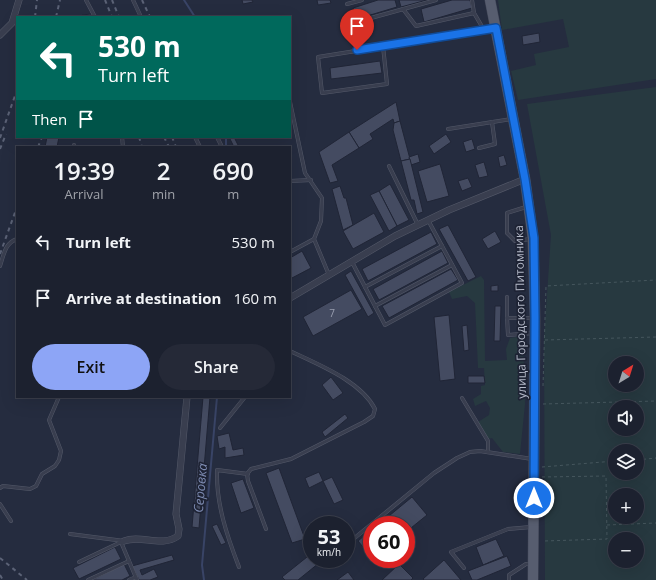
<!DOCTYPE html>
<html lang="en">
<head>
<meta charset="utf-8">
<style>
  body { margin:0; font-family:"Open Sans",sans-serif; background:#252937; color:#f1f3f6; height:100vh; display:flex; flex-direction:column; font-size:15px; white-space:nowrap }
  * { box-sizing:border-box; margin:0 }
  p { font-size:13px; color:#a0a3aa }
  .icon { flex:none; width:22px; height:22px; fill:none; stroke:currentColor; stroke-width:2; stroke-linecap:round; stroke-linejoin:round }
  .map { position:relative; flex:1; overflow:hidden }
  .side { position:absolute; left:16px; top:146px; width:275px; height:252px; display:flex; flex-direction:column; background:#1c212f; border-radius:0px; box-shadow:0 4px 16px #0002,0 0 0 1px #3a3e4b }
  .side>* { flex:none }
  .hud { position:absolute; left:16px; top:16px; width:275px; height:122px; border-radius:0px; box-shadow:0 4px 16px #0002,0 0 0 1px #3a3e4b; background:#00695c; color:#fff; overflow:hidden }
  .needle { width:26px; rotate:38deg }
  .buttons { position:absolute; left:608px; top:356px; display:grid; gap:8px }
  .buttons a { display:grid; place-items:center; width:36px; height:36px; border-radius:50%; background:#1c212f; box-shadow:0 4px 16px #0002,0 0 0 1px #3a3e4b; font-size:20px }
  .speed { position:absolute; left:303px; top:516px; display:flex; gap:8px; font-size:20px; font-weight:700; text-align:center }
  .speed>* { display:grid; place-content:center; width:52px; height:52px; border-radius:50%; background:#1c212f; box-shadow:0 4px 16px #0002,0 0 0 1px #3a3e4b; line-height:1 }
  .speed small { font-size:10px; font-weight:400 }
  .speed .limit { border:6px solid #d22; background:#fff; color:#111 }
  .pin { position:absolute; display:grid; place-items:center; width:34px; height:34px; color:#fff; margin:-41px -17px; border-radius:50% 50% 50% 0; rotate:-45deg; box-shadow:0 0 4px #0007 }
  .pin .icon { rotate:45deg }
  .me { position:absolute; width:44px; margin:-22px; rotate:0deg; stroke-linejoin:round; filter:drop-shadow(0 0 3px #0008) }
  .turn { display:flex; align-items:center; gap:14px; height:84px; padding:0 16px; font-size:18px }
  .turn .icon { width:52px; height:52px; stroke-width:2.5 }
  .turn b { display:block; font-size:28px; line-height:34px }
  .then { display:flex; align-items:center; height:38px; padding:0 16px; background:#0003; gap:8px; font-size:15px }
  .eta { display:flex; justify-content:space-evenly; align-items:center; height:68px; text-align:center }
  .eta b { font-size:24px; font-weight:600; line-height:28px }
  .primary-button { display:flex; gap:8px; margin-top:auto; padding:8px 16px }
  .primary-button a { flex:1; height:46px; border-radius:24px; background:#8da5f6; color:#111; font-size:16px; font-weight:600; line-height:46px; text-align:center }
  .primary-button a+a { background:#252937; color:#f1f3f6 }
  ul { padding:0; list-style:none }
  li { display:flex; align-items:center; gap:12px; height:56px; padding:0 16px }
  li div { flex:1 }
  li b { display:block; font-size:15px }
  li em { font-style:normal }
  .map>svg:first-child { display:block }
  .green { fill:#273940; fill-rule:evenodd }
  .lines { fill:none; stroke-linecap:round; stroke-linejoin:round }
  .stream { stroke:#394466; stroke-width:2 }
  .building { fill:#444b61; stroke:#202536 }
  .lane-casing { stroke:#545969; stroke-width:4 }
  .street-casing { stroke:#545969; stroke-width:7 }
  .primary-casing { stroke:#424758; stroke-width:11 }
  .path { stroke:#45565d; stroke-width:1; stroke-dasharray:3 3; stroke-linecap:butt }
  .lane { stroke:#393e4f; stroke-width:3 }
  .street { stroke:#393e4f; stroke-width:6 }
  .primary { stroke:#575d6f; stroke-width:10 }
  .rail { stroke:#5b6276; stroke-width:2; stroke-dasharray:4 4; stroke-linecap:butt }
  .route-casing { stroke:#114b97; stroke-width:10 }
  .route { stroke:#1a73e8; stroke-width:7 }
  .labels { text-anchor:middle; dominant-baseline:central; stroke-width:3.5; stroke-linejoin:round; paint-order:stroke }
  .number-label { font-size:10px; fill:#999eaf }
  .street-label { font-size:12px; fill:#b5bac9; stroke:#1e2334 }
  .water-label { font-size:13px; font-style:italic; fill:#7d8bb1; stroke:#1e2334 }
</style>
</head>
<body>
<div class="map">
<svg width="656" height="580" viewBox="0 0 656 580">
  <rect width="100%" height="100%" fill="#252c3f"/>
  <g class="green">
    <path d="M498,0H656V79L518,100L511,71L536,65L534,54L569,47L563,19L502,30Z"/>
    <path d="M656,87V580H545L544,340L551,235L527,104ZM615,363H637V385H615ZM615,407H637V429H615ZM615,451H637V473H615ZM615,495H637V517H615ZM615,539H637V561H615Z"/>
    <path d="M481,276L484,280L485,361L507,360L506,349L510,338L523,336L525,404L520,454L503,452L492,438L488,439L478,422L489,415L490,408L486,401L475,406L473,399L481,394V386L485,385L484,368H478L475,303L467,296L452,299L449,292Z"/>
  </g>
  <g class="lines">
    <g class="stream">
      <path d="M184,0L195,17"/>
      <path d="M226,147V137"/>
      <path d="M204,580L202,565L217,397"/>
    </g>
  </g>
  <g class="building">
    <path d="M242,0H252L253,2L243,4Z"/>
    <path d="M317,0H330L331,3L318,5Z"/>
    <path d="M378,0H395L397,7L357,19L353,8Z"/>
    <path d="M399,0H427L401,7Z"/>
    <path d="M452,0H470L472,8L424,22L421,9Z"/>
    <path d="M91,14V17H82V15Z"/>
    <path d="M539,33L540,42L523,45L522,36Z"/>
    <path d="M380,61L382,73L331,79L330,68Z"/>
    <path d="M396,102L400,121L394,123L393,119L370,134L373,139L359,148L349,132Z"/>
    <path d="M400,121L410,159L401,161L393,130L394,123Z"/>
    <path d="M349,132L359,148L332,165L338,181L330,183L319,152Z"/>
    <path d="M446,134L451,142L434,154L429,146Z"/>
    <path d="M47,137H59L57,147H45Z"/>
    <path d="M229,137H234L239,147H234Z"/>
    <path d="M472,139L475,149L466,152L463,142Z"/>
    <path d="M418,154L420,162L411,165L409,157Z"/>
    <path d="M504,155L507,165L500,167L498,157Z"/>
    <path d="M410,159L423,212L417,214L414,200H411L401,161Z"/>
    <path d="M484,162L488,176L479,178L475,165Z"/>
    <path d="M440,164L449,196L427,202L418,171Z"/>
    <path d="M468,178L472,187L462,191L458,181Z"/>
    <path d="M390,184L409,220L397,226L379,191Z"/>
    <path d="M340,186L344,198H346L353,225L343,230L332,189Z"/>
    <path d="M379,191L397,226L389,231L370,195Z"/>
    <path d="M374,213L384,232L353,249L343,231Z"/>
    <path d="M448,225L476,277L468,281L439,229Z"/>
    <path d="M495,231L501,242L488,249L482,239Z"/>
    <path d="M431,232L437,244L368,281L362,269Z"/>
    <path d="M302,251L311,268L292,278L290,274V258Z"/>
    <path d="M442,251L448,263L379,300L373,289Z"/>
    <path d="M451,269L458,280L389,318L382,306Z"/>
    <path d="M351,271L374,313L368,317L345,275Z"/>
    <path d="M498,285V291H491V286Z"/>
    <path d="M351,290L362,309L313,336L303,317Z"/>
    <path d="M495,306H501L500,341H494Z"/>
    <path d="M449,315L455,379L440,381L434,317Z"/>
    <path d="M467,325L469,350L464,351L462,326Z"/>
    <path d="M468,376H484L485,383H468Z"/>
    <path d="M331,377L343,393L333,400L322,385Z"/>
    <path d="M203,397H210L199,528L192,527Z"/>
    <path d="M345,414L348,418L325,437L322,432Z"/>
    <path d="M229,433L233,450L243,448L244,455L225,458V447L219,449L217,436Z"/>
    <path d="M279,468L305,539L292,543L266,473Z"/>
    <path d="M319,472L323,481L309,488L305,478Z"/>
    <path d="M332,477L343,500L334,504L323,481Z"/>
    <path d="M243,479L254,508L241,513L231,483Z"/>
    <path d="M412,497L427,515L406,532V525H378Z"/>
    <path d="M217,524L226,543L221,545L212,526Z"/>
    <path d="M372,529V558L358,541Z"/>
    <path d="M496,539L504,556L483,565L476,547Z"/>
    <path d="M115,547L121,559L79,579L73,568Z"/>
    <path d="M312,553V559H324L298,580H285L282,577Z"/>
    <path d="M172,555L174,560L140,570L142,575L154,569L158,577L150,580H139L132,566Z"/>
    <path d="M507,556L511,566L477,580H472L468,571Z"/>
    <path d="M444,560L461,580H424L423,579Z"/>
    <path d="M124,564L130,576L122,580H92Z"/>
    <path d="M399,564L413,578L411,580H382Z"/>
    <path d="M348,572L354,580H337Z"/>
  </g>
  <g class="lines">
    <g class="lane-casing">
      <g id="lane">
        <path d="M86,0L95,17"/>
        <path d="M133,0L141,17"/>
        <path d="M472,0L474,13"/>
        <path d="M347,4L362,0"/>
        <path d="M403,9L416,26L474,13L484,30"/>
        <path d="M360,21L436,0"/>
        <path d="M383,46L387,84L322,93L318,57L494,29"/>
        <path d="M290,102L305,173L322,198L321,221L314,239L290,252"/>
        <path d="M448,129L512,119"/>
        <path d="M122,137L123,147"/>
        <path d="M195,137L200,147"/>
        <path d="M217,137L222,147"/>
        <path d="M74,147V145"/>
        <path d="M479,148L495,144L492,122"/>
        <path d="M389,166L418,225"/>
        <path d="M290,181L311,180"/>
        <path d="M526,207L507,213V233L515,241L531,239"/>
        <path d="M314,239L329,275"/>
        <path d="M352,262L385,325L462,283L428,220"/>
        <path d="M0,266C4,254 5,243 17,239"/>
        <path d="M365,287L442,246"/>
        <path d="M507,297V318"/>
        <path d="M375,306L452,265"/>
        <path d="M533,318H507L508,335L534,333"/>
        <path d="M462,398L488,441V452"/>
        <path d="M220,428L245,397"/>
        <path d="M0,488L3,486L30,489L36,486L42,474L55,466L59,460L61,451L49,420L59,397"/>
        <path d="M0,504L11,521"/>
        <path d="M266,529L248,481L247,474L251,469L291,459L364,422L373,416L375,409C361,381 317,364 290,351"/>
        <path d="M70,534L124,541"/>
        <path d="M121,542L137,580"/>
        <path d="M346,545L434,473L457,458L470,452L480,451L532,459"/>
        <path d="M79,562L123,541"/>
        <path d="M239,567C227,536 216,504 217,470L248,474"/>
        <path d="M464,568L451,552L508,529L531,527"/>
        <path d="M88,580L129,561"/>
        <path d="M129,580L136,577"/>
        <path d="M509,580V575L526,564H531"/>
      </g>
    </g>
    <g class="street-casing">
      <g id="street">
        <path d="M0,35L12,23L19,0"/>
        <path d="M290,298L395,236L449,210L525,179"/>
        <path d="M124,541C141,534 161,548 178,536L179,529L176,514L187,397"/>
      </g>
    </g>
    <g class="primary-casing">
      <path id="primary" d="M490,0L525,179L533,238L535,318L533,580"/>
    </g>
    <g class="path">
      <path d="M545,340L656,337"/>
      <path d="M543,386L546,286L656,280"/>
      <path d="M543,404L656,401"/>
      <path d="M637,460L656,458"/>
      <path d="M542,467L615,461"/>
      <path d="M542,477L606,476L607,539L544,541"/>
      <path d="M607,525L656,523"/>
    </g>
    <use href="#lane" class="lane"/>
    <use href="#street" class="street"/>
    <use href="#primary" class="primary"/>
    <g class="rail">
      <path d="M105,0L112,17"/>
      <path d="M112,0L119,17"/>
      <path d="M142,0L150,17"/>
      <path d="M35,17L37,0"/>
      <path d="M56,17L60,0"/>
      <path d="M139,137L142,147"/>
      <path d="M164,137L169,147"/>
      <path d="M172,137L176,147"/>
      <path d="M0,138L17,90"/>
      <path d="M38,147L42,137"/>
      <path d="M0,149L6,134"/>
      <path d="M0,254L17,207"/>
      <path d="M0,558L27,580"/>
      <path d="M0,575L3,580"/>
    </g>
  </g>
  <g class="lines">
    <g class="route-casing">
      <path id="route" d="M357,50L496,28L525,179L534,238L535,318L534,498"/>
    </g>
    <use href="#route" class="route"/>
  </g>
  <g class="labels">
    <g class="number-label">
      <text x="332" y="313">7</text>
    </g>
    <g class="street-label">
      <text transform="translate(520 312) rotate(-91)">улица Городского Питомника</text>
    </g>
    <g class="water-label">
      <text transform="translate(200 488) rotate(-85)">Серовка</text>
    </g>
  </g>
</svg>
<div class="buttons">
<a><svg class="needle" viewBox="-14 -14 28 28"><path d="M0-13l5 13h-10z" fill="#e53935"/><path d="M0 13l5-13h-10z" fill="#a0a3aa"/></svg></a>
<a><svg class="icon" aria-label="sound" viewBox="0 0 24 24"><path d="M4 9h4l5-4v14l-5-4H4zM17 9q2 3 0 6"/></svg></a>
<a><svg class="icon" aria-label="layers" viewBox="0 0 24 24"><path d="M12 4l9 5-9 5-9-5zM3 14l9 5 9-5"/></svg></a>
<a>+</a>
<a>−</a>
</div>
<div class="speed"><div>53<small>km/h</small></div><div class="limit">60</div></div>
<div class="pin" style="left:357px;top:50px;background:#d93025"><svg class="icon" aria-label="arrive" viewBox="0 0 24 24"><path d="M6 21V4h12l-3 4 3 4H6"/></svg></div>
<svg class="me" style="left:534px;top:498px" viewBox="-20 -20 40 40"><circle r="17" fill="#1a73e8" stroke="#fff" stroke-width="3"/><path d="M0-11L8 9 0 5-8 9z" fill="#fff"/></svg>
<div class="hud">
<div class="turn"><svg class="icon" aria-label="left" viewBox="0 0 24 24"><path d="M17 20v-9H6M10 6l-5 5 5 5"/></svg><div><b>530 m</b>Turn left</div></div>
<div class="then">Then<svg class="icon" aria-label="arrive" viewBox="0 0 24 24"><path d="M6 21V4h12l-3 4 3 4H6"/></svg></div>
</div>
<section class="side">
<div class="eta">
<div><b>19:39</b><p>Arrival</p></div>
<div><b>2</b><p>min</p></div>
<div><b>690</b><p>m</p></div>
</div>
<ul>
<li><svg class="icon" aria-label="left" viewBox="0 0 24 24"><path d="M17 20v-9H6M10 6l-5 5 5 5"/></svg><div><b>Turn left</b></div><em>530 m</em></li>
<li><svg class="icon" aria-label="arrive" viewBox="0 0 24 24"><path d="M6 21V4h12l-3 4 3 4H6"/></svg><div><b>Arrive at destination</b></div><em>160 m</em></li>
</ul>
<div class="primary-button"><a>Exit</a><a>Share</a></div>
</section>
</div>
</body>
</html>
